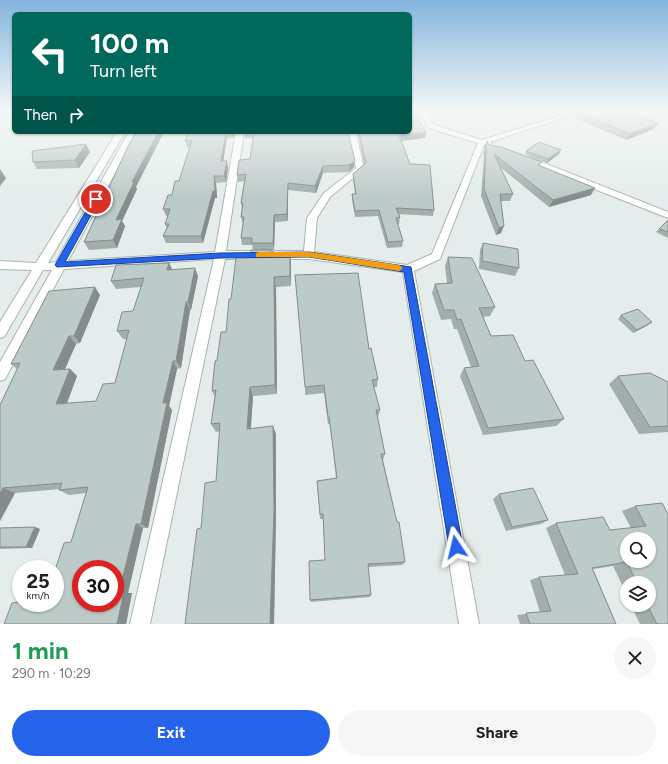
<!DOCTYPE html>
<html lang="en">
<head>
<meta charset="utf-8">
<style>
  body { margin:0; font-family:Figtree,sans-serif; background:#f6f6f6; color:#202124; height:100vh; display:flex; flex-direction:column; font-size:15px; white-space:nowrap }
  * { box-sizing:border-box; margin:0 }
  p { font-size:13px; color:#757577 }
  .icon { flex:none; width:22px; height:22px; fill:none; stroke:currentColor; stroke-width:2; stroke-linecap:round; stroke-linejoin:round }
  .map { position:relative; height:624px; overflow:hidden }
  .details { display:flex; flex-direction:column; background:#fff; flex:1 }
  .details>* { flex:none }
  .guide { position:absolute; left:12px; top:12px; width:400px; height:122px; border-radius:6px; box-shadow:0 1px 3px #0004; background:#00695c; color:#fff; overflow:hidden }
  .fabs { position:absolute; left:620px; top:532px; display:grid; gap:8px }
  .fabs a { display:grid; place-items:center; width:36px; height:36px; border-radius:50%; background:#fff; box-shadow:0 1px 3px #0004; font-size:20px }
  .speed { position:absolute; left:12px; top:560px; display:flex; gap:8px; font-size:20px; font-weight:700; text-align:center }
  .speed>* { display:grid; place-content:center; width:52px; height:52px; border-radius:50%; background:#fff; box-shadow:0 1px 3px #0004; line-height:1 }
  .speed small { font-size:10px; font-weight:400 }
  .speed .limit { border:6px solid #d22; background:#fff; color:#111 }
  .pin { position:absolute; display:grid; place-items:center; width:34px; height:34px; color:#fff; margin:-17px; border:2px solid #fff; border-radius:50%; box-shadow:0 1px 4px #0007 }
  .me { position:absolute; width:44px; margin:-22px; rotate:350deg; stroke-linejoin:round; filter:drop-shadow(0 0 3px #0008) }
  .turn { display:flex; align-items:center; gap:14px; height:84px; padding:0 12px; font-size:18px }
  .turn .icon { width:52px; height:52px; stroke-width:2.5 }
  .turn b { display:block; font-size:28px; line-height:34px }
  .then { display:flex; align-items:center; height:38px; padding:0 12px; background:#0003; gap:8px; font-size:15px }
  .round { display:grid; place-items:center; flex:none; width:42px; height:42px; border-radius:21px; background:#f6f6f6 }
  .headline { display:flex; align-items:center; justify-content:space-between; height:68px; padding:0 12px }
  h1 { font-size:24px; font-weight:700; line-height:30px; color:#1e9e55 }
  .cta { display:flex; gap:8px; margin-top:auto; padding:8px 12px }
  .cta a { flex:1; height:46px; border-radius:24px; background:#2563eb; color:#fff; font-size:16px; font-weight:700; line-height:46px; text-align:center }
  .cta a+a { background:#f6f6f6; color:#202124 }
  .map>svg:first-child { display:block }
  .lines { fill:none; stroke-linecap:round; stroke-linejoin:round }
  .minor-casing { stroke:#a7b5b3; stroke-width:2 }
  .minor { fill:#fff; fill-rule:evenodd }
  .wall { fill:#a2aeac }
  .shaded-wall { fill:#848d8c }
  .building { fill:#bccac8; stroke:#848d8c; fill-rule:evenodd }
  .route { fill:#2563eb; stroke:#184099 }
  .slow { fill:#f59e0b }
</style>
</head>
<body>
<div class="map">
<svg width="668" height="624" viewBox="0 0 668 624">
  <rect width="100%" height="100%" fill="#e4edeb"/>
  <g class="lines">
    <g class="minor-casing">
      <g id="minor">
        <path d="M419,110H425L434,125L482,140L578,110H587L490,142L492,144L491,146L484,145L441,256L440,259L414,271L479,624H459L403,272L309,259H275L271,257L270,255L271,253L275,251H304L307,218L324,193L356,168L348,132H356L364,169L330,197L317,218L314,252L407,265L432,254L478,143L428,128Z"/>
        <path d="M117,132H125L48,263L56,262L129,132H137L68,261L215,252L236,132H244L226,251H252L256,253L257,255L256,257L252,259H225L150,624H130L214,259L64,269L5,379L0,381V362L52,270H43L4,337L0,338V322L32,270L0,269V261L36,263Z"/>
        <path d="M523,157H529L668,212V218L523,161Z"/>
      </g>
    </g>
    <use href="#minor" class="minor"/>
  </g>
  <g class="wall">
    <path d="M578,112L654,129L626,140L575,118Z"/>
    <path d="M188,132H235L233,138H227L223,161L228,168L226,182L216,183L217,198H215L203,243H166L163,236L167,228L165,224L168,216H166L163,209L172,195L179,181L190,147H187L185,141Z"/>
    <path d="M244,132H348L354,167L349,172L323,173L316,193L288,190V221L275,222L274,250H253L252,245H242L241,238L243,224L241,217L242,210L241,203L244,181L238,182L237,175L250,159L253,138H245Z"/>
    <path d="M358,132H426L425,138L401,141L410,164L434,210L433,216L398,214L400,217L399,224H398L403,241L402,247L387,248L378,216L355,217L352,200V194H355L353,180V174L364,164L358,135Z"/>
    <path d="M86,144L90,152L79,168L37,169L33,162Z"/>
    <path d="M489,145L540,166L591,195L549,207L500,167L513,194L510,201H501V233L496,235L481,196L484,155L483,154L485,147Z"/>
    <path d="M526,151L559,154L547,163L525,154Z"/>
    <path d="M136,187L137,189L122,221L125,226L117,248L89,250L84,242Z"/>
    <path d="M668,220V238L656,232Z"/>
    <path d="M483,243L519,268L515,276L479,269L480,250Z"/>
    <path d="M272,250L273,255L290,254L291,264V286L276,287L277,394L253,396L251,429L276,434V516L274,624H185L201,528L216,481L220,431L216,432L211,424L215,397L212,391L217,360L226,332L231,299Z"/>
    <path d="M448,257L495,307L490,316L483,317L491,336L525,361L564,419L556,426L483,435L460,376L464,368L471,367L457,329H454L451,319L441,320L432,293L435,284L447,283L445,266Z"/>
    <path d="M169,263L172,270L198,276L191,310H190L181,368L177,369L169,406L172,410L148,528H143L128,593H132L126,624H4L55,603L71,542L86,493L69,495L59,490L60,489L15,493L0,521L17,369L11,364L100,295L80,343L76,344L65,369H70L77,376L67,403L96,401L115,383L127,339H123L117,331L133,311L141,287L116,289L111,281Z"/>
    <path d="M621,315L648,325L633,333L618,319Z"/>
    <path d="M369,349L378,379L377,387H374L380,410L378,417L385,454L383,460L405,562L402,565L368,567L371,595L370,597L311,602L310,600L325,560L323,519H320L317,481L336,478L330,424H328L324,393L305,395V387Z"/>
    <path d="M618,376L668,382V432L639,434L609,384Z"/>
    <path d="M499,494L548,520L541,524L506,531L493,499Z"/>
    <path d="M662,503L668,624H640L631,605H649V583H627V595L613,566L593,569L616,624H520L517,615L540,612L530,580L539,577L565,575L546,528L556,523L610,530L631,528L622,511L635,506Z"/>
    <path d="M0,528L40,529L32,548L0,549Z"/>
  </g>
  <g class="shaded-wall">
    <path d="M658,123L654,129L626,140L630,134Z"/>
    <path d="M158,132H164L136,187L137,189L122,221L125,226L117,248L113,240L116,220L132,182Z"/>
    <path d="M226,132L227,138L222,168L221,161Z"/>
    <path d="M232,132H235L233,138Z"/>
    <path d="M426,132L425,138L399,141V135Z"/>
    <path d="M86,144L90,152L79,168L75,160Z"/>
    <path d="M561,150L559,154L547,163L548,159Z"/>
    <path d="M227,161L228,168L226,182L224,176Z"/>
    <path d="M355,161L354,167L349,172V165Z"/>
    <path d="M323,166V173L316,193L315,186Z"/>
    <path d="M0,169L6,178L0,186Z"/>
    <path d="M214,176L216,183L217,198H215L203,243L201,236Z"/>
    <path d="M288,183V221L287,214Z"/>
    <path d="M595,188L591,195L549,207L553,200Z"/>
    <path d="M274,215L275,222L274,250L273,243Z"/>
    <path d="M504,226L501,233L496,235L499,228Z"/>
    <path d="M290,254L291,264V286L290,276Z"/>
    <path d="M169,263L173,271L167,270Z"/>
    <path d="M195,268L198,276L191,310L188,302Z"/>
    <path d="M274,277L276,287L277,394L275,385Z"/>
    <path d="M95,287L100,295L80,343L74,336Z"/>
    <path d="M186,302L190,310L181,368L176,361Z"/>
    <path d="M652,322L648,325L633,333L637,330Z"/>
    <path d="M69,336L76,344L61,378L53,370Z"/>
    <path d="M173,361L177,369L169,406L172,410L148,528L141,524L163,403Z"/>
    <path d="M70,369L77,376L64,411L56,404Z"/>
    <path d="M250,387L253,396L250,437L247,429Z"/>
    <path d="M273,426L276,434V516L274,624H270Z"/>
    <path d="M3,488L15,493L0,521V494Z"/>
    <path d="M136,524L143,528L128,593H132L126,624H117L119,592Z"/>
    <path d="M35,527L40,529L32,548L26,547Z"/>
  </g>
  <g class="building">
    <path d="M410,110H413L426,132L399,135L410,164L430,165L434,210L396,208L400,217L396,218L403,241L388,242L379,210L355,211L352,194H356L353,174L366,163L359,132H410Z"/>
    <path d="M584,110H626L658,123L630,134L578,112Z"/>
    <path d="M136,132H158L132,182H134L116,220L122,219L113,240L84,242L129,144Z"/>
    <path d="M188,132H226L221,161H227L224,176H214L215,191H213L201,236H163L169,224H165L170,209H163L168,195H172L175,181H179L192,140L185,141Z"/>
    <path d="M254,132H348L355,161L349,165L323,166L315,186L288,183L287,214L274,215L273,243H252V238H241L244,217H241L243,203H241L246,174L237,175L239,160L250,159Z"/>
    <path d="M487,141L489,145L501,147L542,162L538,165L595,188L553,200L494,154L513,194H500L504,226L499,228L484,189L486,148L485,147Z"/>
    <path d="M539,142L561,150L548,159L526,151Z"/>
    <path d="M86,144L75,160L33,162L32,151Z"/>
    <path d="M668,220V232L659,229Z"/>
    <path d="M483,243L518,249L519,268L482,261Z"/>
    <path d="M251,250H272V255L290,254V276L274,277L275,385L250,387L247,429L273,426L274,511L270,624H185L197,529L201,528L205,483L216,481L220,423L211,424L216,390L212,391L215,361L217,360L221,332H226L229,299H231L236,257L237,254L251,253Z"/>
    <path d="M448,257L472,258L495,307L479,308L491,336L513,335L525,361L533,360L564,419L488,428L464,368L479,366L461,319L457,320L454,310H444L435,284L452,283Z"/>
    <path d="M169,263L167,270L195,268L188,302H186L176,361H173L163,403H167L141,524H136L119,592H124L117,624H4L12,603L21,602V603H55V570L64,543L71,542L88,487L59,490L62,483L3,488L0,494V405L20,363L11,364L49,291L95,287L74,336H69L53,370L70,369L56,404L96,401L103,384L115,383L129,330L117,331L122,312L133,311L144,278L111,281L116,265ZM81,569H115V603H81Z"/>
    <path d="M358,273L369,349L371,348L378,379L372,380L380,410H376L385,454H381L397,522H399L405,562L368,564L371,595L310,600L309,561L325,560L323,514H320L317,481L337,478L329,417H328L324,385L305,387L295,275Z"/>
    <path d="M638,309L652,322L637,330L621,315Z"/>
    <path d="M650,373L668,382V426L650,427L618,376Z"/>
    <path d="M533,488L548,520L512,527L499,494Z"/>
    <path d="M662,503L668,514V624H657L647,605H649V583H637L627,562L592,568L616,624H530L526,613L551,611L539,577L578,574L556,523L603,517L610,530L646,526L635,506ZM627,539H649V561H627Z"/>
    <path d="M35,527L26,547H0V528Z"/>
  </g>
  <linearGradient id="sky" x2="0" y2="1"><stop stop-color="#84b5de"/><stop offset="0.56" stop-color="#f3f7f6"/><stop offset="1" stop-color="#f3f7f6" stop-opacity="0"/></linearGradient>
  <rect width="668" height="197" fill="url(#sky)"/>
  <path class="route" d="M94,197L100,199L65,262L220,253L309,252L411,267L463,547L461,552L456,554L451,552L449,547L404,272L309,257L220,258L57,267L55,265Z"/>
  <path class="slow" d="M259,252H309L399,265L403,268L399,271L309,257H256V253Z"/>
</svg>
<div class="fabs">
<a><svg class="icon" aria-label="search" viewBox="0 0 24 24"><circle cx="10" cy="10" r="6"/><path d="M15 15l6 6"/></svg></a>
<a><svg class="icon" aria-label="layers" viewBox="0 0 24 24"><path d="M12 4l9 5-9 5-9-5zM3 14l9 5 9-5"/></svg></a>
</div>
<div class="speed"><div>25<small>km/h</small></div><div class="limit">30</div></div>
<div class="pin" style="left:96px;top:199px;background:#d93025"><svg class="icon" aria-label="arrive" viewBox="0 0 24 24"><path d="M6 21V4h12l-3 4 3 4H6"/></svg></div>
<svg class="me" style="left:456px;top:547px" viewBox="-20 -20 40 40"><path d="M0-17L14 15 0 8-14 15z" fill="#2563eb" stroke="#fff" stroke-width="4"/></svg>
<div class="guide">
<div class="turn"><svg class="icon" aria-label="left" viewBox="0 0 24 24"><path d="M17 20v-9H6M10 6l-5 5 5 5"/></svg><div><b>100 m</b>Turn left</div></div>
<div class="then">Then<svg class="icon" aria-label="right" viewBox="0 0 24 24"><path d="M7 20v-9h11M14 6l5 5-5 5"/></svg></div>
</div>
</div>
<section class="details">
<div class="headline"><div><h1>1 min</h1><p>290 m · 10:29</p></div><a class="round"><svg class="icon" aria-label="close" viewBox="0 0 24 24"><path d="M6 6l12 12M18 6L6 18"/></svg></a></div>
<div class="cta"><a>Exit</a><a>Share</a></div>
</section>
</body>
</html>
